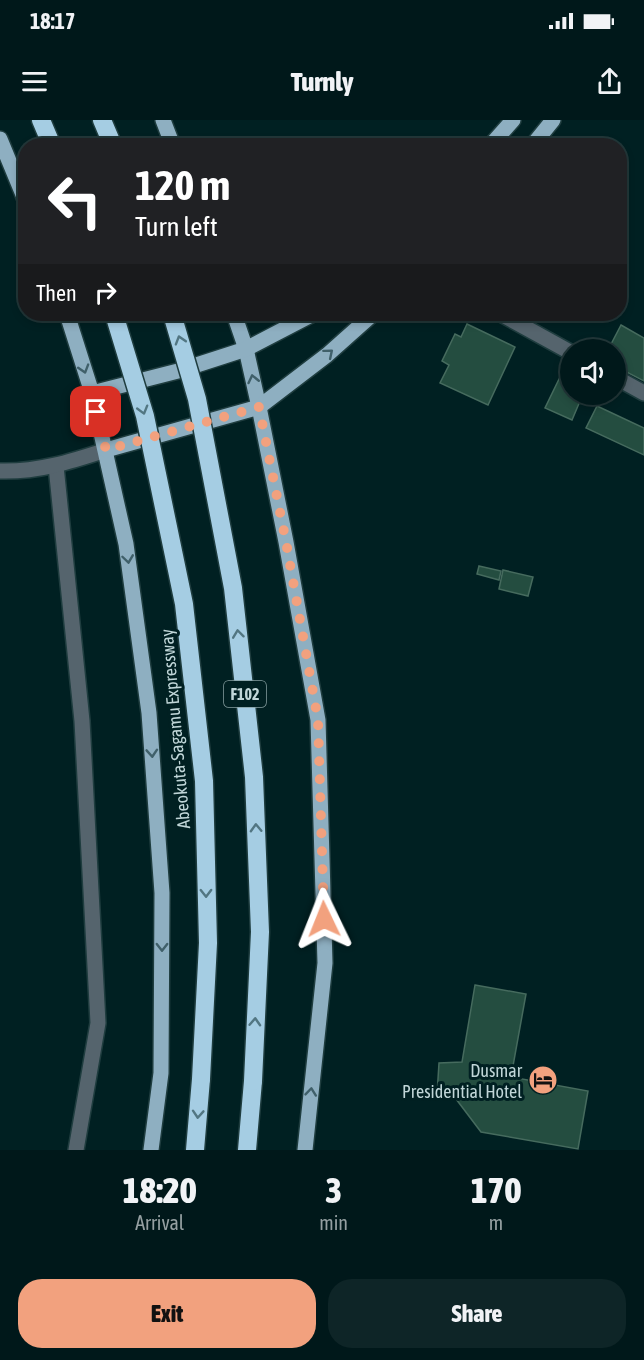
<!DOCTYPE html>
<html lang="en">
<head>
<meta charset="utf-8">
<style>
  body { margin:0; font-family:"Asap Condensed",sans-serif; background:#0e2527; color:#f1f3f6; height:100vh; display:flex; flex-direction:column; font-size:22px; white-space:nowrap }
  * { box-sizing:border-box; margin:0 }
  p { font-size:20px; color:#95a0a2 }
  .icon { flex:none; width:33px; height:33px; fill:none; stroke:currentColor; stroke-width:2; stroke-linecap:round; stroke-linejoin:round }
  .map { position:relative; height:1030px; overflow:hidden }
  .details { display:flex; flex-direction:column; background:#00181a; flex:1 }
  .details>* { flex:none }
  .guide { position:absolute; left:18px; top:18px; width:609px; height:183px; border-radius:24px; box-shadow:0 3px 9px #0003,0 0 0 2px #223739; background:#202124; color:#fff; overflow:hidden }
  .tools { position:absolute; left:560px; top:219px; display:grid; gap:12px }
  .tools a { display:grid; place-items:center; width:66px; height:66px; border-radius:50%; background:#00181a; box-shadow:0 3px 9px #0003,0 0 0 2px #223739; font-size:30px }
  .pin { position:absolute; display:grid; place-items:center; width:51px; height:51px; color:#fff; margin:-26px; border-radius:12px; box-shadow:0 3px 9px #0006 }
  .me { position:absolute; width:66px; margin:-33px; rotate:358deg; stroke-linejoin:round; filter:drop-shadow(0 0 4px #0008) }
  .turn { display:flex; align-items:center; gap:21px; height:126px; padding:0 18px; font-size:27px }
  .turn .icon { width:78px; height:78px; stroke-width:2.5 }
  .turn b { display:block; font-size:42px; line-height:51px }
  .then { display:flex; align-items:center; height:57px; padding:0 18px; background:#0003; gap:12px; font-size:22px }
  .eta { display:flex; justify-content:space-evenly; align-items:center; height:102px; text-align:center }
  .eta b { font-size:36px; font-weight:800; line-height:42px }
  .action { display:flex; gap:12px; margin-top:auto; padding:12px 18px }
  .action a { flex:1; height:69px; border-radius:24px; background:#f2a17e; color:#111; font-size:24px; font-weight:800; line-height:69px; text-align:center }
  .action a+a { background:#0e2527; color:#f1f3f6 }
  .status { display:flex; justify-content:space-between; align-items:center; height:42px; padding:0 30px; background:#00181a; direction:ltr }
  .status svg { height:16px; fill:currentColor }
  header { display:flex; justify-content:space-between; align-items:center; height:78px; padding:0 18px; background:#00181a; font-size:27px; font-weight:800 }
  .map>svg:first-child { display:block }
  .building { fill:#244d40; stroke:#466b5e; stroke-width:1.5 }
  .lines { fill:none; stroke-linecap:round; stroke-linejoin:round }
  .minor-casing { stroke:#1f3d3f; stroke-width:18 }
  .major-casing { stroke:#1f3d3f; stroke-width:18 }
  .highway-casing { stroke:#1f3d3f; stroke-width:21 }
  .minor { stroke:#55646d; stroke-width:15 }
  .major { stroke:#8eafc1; stroke-width:15 }
  .highway { stroke:#a5cde3; stroke-width:18 }
  .highway-bridge-casing { stroke:#1f3d3f; stroke-width:21; stroke-linecap:butt }
  .highway-bridge { stroke:#a5cde3; stroke-width:18 }
  .oneway { stroke:#527682 }
  .oneway2 { stroke:#40606a }
  .route { stroke:#f2a17e; stroke-width:10; stroke-dasharray:0 18 }
  .labels { text-anchor:middle; dominant-baseline:central; stroke-width:6; stroke-linejoin:round; paint-order:stroke }
  .shield { fill:#002022; stroke:#869fa1; stroke-width:1.5 }
  .shield-label { font-size:16px; font-weight:bold; fill:#c0d6d8 }
  .street-label { font-size:18px; fill:#c0d6d8; stroke:#002022 }
  .poi-label { font-size:18px; fill:#c0d6d8; stroke:#002022; text-anchor:end }
</style>
</head>
<body>
<div class="status"><b>18:17</b><svg viewBox="0 0 49 12"><path d="M0 12V9h3v3zM5 12V6h3v6zM10 12V3h3v9zM15 12V0h3v12zM26 1h20v11H26zM47 4h2v5h-2z"/></svg></div>
<header><svg class="icon" aria-label="menu" viewBox="0 0 24 24"><path d="M4 6h16M4 12h16M4 18h16"/></svg>Turnly<svg class="icon" aria-label="share" viewBox="0 0 24 24"><path d="M12 15V3M7 8l5-5 5 5M5 13v7h14v-7"/></svg></header>
<div class="map">
<svg width="644" height="1030" viewBox="0 0 644 1030">
  <rect width="100%" height="100%" fill="#002022"/>
  <g class="building">
    <path d="M467,204L515,227L488,285L440,263L449,245L442,241L455,214L461,217Z"/>
    <path d="M621,205L644,218V261L615,246V230H608Z"/>
    <path d="M561,255L570,260V274H583L572,300L545,288Z"/>
    <path d="M597,286L644,308V335L586,308Z"/>
    <path d="M479,446L501,451L499,460L477,454Z"/>
    <path d="M503,450L533,457L528,476L499,469Z"/>
    <path d="M475,865L526,874L511,957L588,971L578,1029L481,1012L456,979L437,975L439,943L462,942Z"/>
  </g>
  <g class="lines">
    <g class="minor-casing">
      <g id="minor">
        <path d="M501,194L570,232"/>
        <path d="M615,257L644,273"/>
        <path d="M56,346L82,601L98,903L76,1030"/>
        <path d="M0,351C38,352 70,342 106,330"/>
      </g>
    </g>
    <g class="major-casing">
      <g id="major">
        <path d="M163,0L173,26"/>
        <path d="M0,19L26,82"/>
        <path d="M490,26L513,0"/>
        <path d="M532,26L553,0"/>
        <path d="M67,194L92,273L126,424L149,593L162,773L161,953L151,1030"/>
        <path d="M234,194L246,229L259,287L286,422L318,600L325,843L305,1030"/>
        <path d="M92,273L178,251L246,229L313,194"/>
        <path d="M106,330L259,287L327,235L373,194"/>
      </g>
    </g>
    <g class="highway-casing">
      <g id="highway">
        <path d="M41,0L52,26"/>
        <path d="M102,0L113,26"/>
        <path d="M195,1030L201,959"/>
        <path d="M247,1030L253,961"/>
      </g>
    </g>
    <use href="#minor" class="minor"/>
    <use href="#major" class="major"/>
    <use href="#highway" class="highway"/>
    <g class="highway-bridge-casing">
      <g id="highway-bridge">
        <path d="M114,194L145,296L184,484L204,661L208,823L201,959"/>
        <path d="M172,194L197,279L233,468L254,657L260,812L253,961"/>
      </g>
    </g>
    <use href="#highway-bridge" class="highway-bridge"/>
  </g>
  <defs><path id="oneway-chevron" d="M-2-3.5L2.5 0L-2 3.5" fill="none" stroke-width="1.6" stroke-linecap="round" stroke-linejoin="round" transform="scale(1.5)"/></defs>
  <g class="oneway">
    <use href="#oneway-chevron" transform="translate(180 220) rotate(-107)"/>
    <use href="#oneway-chevron" transform="translate(143 290) rotate(74)"/>
    <use href="#oneway-chevron" transform="translate(238 514) rotate(-97)"/>
    <use href="#oneway-chevron" transform="translate(256 708) rotate(-92)"/>
    <use href="#oneway-chevron" transform="translate(206 773) rotate(89)"/>
    <use href="#oneway-chevron" transform="translate(255 902) rotate(-87)"/>
    <use href="#oneway-chevron" transform="translate(198 994) rotate(94)"/>
  </g>
  <g class="oneway2">
    <use href="#oneway-chevron" transform="translate(329 233) rotate(-40)"/>
    <use href="#oneway-chevron" transform="translate(84 249) rotate(73)"/>
    <use href="#oneway-chevron" transform="translate(253 259) rotate(-103)"/>
    <use href="#oneway-chevron" transform="translate(128 439) rotate(82)"/>
    <use href="#oneway-chevron" transform="translate(152 633) rotate(86)"/>
    <use href="#oneway-chevron" transform="translate(162 827) rotate(90)"/>
    <use href="#oneway-chevron" transform="translate(311 972) rotate(-84)"/>
  </g>
  <g class="lines">
    <path class="route" d="M96,292L106,330L259,287L286,422L318,600L324,799"/>
  </g>
  <defs>
    <g id="hotel-disc" transform="scale(1.5)"><circle r="9.5" fill="#f2a17e" stroke="#002022"/><path d="M-6-4.5h1.5V1H6V5H4.5V3h-9V5H-6ZM-4 0a1.8 1.8 0 1 1 3.6 0ZM.5 0V-2.5h3Q6-2.5 6 0Z" fill="#111"/></g>
  </defs>
  <g fill-rule="evenodd">
    <use href="#hotel-disc" x="543" y="960"/>
  </g>
  <g class="labels">
    <rect class="shield" x="224" y="561" width="42" height="26" rx="4.5"/>
    <g class="shield-label">
      <text x="245" y="574">F102</text>
    </g>
    <g class="street-label">
      <text transform="translate(175 609) rotate(-95)">Abeokuta-Sagamu Expressway</text>
    </g>
    <g class="poi-label">
      <text x="522" y="950">Dusmar<tspan x="522" dy="21">Presidential Hotel</tspan></text>
    </g>
  </g>
</svg>
<div class="tools">
<a><svg class="icon" aria-label="sound" viewBox="0 0 24 24"><path d="M4 9h4l5-4v14l-5-4H4zM17 9q2 3 0 6"/></svg></a>
</div>
<div class="pin" style="left:96px;top:292px;background:#d93025"><svg class="icon" aria-label="arrive" viewBox="0 0 24 24"><path d="M6 21V4h12l-3 4 3 4H6"/></svg></div>
<svg class="me" style="left:324px;top:799px" viewBox="-20 -20 40 40"><path d="M0-17L14 15 0 8-14 15z" fill="#f2a17e" stroke="#fff" stroke-width="4"/></svg>
<div class="guide">
<div class="turn"><svg class="icon" aria-label="left" viewBox="0 0 24 24"><path d="M17 20v-9H6M10 6l-5 5 5 5"/></svg><div><b>120 m</b>Turn left</div></div>
<div class="then">Then<svg class="icon" aria-label="right" viewBox="0 0 24 24"><path d="M7 20v-9h11M14 6l5 5-5 5"/></svg></div>
</div>
</div>
<section class="details">
<div class="eta">
<div><b>18:20</b><p>Arrival</p></div>
<div><b>3</b><p>min</p></div>
<div><b>170</b><p>m</p></div>
</div>
<div class="action"><a>Exit</a><a>Share</a></div>
</section>
</body>
</html>
